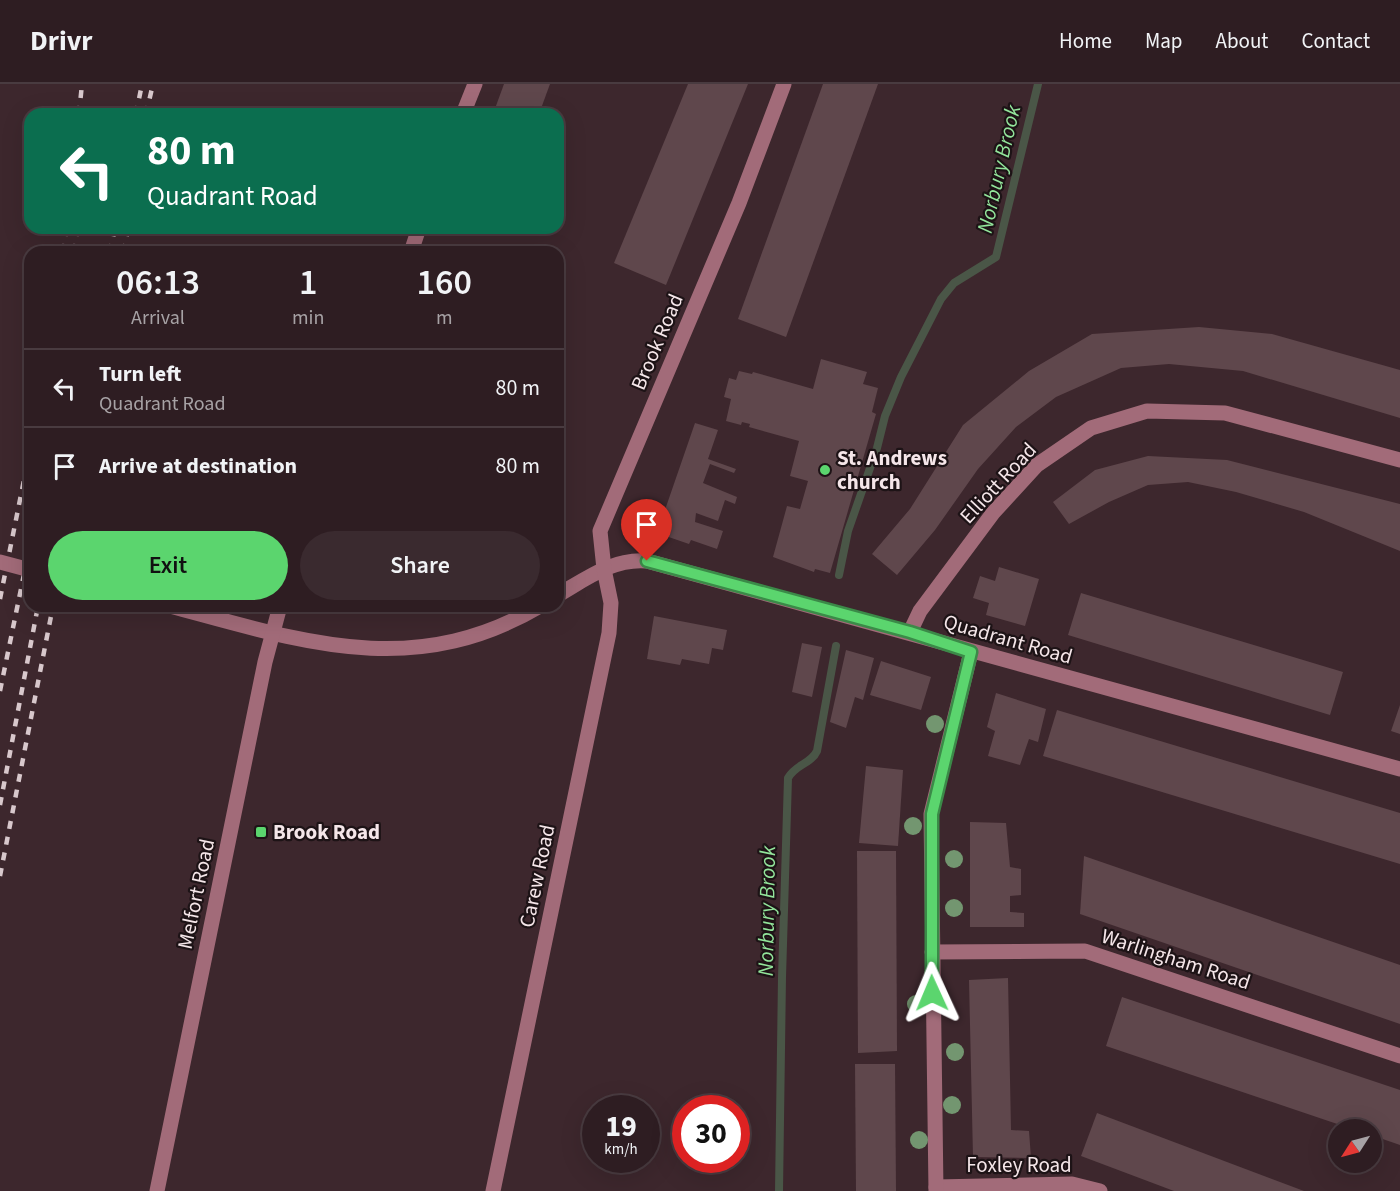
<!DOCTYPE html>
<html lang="en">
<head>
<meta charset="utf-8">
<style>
  body { margin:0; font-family:"Source Sans 3",sans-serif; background:#3a2a2f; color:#f1f3f6; height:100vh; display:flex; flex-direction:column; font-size:22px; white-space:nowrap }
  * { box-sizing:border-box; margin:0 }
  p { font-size:20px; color:#a7a2a5 }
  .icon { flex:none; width:33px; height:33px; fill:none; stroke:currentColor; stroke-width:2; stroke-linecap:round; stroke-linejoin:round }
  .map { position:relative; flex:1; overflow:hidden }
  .side { position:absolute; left:24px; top:162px; width:540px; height:366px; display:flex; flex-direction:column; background:#2e1d22; border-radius:18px; box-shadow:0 6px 24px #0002,0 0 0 2px #493b40 }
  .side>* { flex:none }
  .banner { position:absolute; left:24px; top:24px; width:540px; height:126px; border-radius:18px; box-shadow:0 6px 24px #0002,0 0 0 2px #493b40; background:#0b6e4f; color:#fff; overflow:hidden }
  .needle { width:39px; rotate:234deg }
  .tools { position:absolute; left:1328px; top:1035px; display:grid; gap:12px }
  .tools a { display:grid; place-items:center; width:54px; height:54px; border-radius:50%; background:#2e1d22; box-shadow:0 6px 24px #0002,0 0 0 2px #493b40; font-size:30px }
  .speed { position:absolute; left:582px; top:1011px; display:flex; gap:12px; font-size:30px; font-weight:700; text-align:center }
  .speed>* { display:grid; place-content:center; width:78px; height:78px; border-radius:50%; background:#2e1d22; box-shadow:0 6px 24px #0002,0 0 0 2px #493b40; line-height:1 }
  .speed small { font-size:15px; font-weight:400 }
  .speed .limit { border:9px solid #d22; background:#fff; color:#111 }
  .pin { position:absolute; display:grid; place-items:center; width:51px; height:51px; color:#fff; margin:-62px -26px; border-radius:50% 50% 50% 0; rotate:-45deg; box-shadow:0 0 6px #0007 }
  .pin .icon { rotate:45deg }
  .me { position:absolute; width:66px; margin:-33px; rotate:359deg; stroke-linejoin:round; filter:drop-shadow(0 0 4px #0008) }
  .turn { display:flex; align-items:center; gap:21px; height:126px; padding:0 24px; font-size:27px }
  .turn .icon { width:78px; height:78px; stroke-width:2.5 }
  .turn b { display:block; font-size:42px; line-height:51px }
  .eta { display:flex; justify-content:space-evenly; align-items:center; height:102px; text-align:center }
  .eta b { font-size:36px; font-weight:600; line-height:42px }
  .button { display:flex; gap:12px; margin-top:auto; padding:12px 24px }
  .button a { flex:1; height:69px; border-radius:36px; background:#5bd56e; color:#111; font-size:24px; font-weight:600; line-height:69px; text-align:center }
  .button a+a { background:#3a2a2f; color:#f1f3f6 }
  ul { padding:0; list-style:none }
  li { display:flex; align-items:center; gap:18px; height:78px; padding:0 24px; border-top:2px solid #493b40 }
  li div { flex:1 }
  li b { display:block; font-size:22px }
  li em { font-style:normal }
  header { display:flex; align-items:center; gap:36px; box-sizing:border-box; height:84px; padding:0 30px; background:#2e1d22; border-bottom:2px solid #493b40 }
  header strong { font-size:28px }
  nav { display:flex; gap:33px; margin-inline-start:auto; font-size:21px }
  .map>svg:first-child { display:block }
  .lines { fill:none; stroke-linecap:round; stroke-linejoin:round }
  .stream { stroke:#4a5647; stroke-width:8 }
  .building { fill:#5f474c }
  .minor { stroke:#a26b79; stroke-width:15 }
  .rail { stroke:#d8c8cc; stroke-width:4.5; stroke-dasharray:8 8; stroke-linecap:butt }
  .minor-bridge { stroke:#a26b79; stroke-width:15 }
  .tree { fill:#739670 }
  .route-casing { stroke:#3b8a48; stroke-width:15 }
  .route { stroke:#5bd56e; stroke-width:10 }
  .poi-dot { fill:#5bd56e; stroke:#1d1316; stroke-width:2 }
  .labels { text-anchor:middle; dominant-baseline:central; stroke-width:4.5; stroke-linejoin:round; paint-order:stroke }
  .street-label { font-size:21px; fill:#f5e6e9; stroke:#1d1316 }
  .poi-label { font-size:21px; font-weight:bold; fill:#f5e6e9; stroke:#1d1316; text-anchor:start }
  .water-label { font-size:22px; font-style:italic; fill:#93e59b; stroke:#1d1316 }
</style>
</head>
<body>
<header>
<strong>Drivr</strong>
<nav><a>Home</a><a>Map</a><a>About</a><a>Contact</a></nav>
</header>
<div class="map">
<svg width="1400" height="1107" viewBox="0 0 1400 1107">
  <rect width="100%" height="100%" fill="#3d272d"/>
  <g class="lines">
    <g class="stream">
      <path d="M839,491L848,447L877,364L885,332L901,293L941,215L954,199L996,173L1038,0"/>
      <path d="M779,1107L782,893L788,694C796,680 811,680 817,667L836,562"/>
    </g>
  </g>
  <g class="building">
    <path d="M504,0H550L539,30H493Z"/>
    <path d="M688,0H748L666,201L614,179Z"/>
    <path d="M823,0H878L786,253L738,235Z"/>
    <path d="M1199,243L1272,250L1400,286V334L1243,287L1169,280L1121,284L1056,313L1016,343L978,385L935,446L897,491L872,470L910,425L963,341L1029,287L1092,250Z"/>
    <path d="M821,275L867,288L863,300L878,304L872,328L876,330L830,489L815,485L814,488L773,473L787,422L800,425L808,397L790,392L799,357L749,343L750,340L742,338L741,341L726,337L731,315L724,313L729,294L736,296L739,287L752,290L753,288L813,305Z"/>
    <path d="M695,339L718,346L708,375L736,385L734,389L710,380L703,399L737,413L735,420L725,416L718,437L696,429L695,438L723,447L717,465L691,456L689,460L657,449Z"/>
    <path d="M1148,372L1227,376L1400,420V467L1304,428L1236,408L1188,398L1148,401L1109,418L1069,440L1053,418L1095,386Z"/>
    <path d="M999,483L1039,495L1025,542L986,531L989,519L973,514L980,492L995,497Z"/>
    <path d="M1081,509L1343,588L1330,631L1068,551Z"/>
    <path d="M654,532L727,546L723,566L712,564L709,580L682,575L680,581L647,575Z"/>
    <path d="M802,559L822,563L812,613L792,608Z"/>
    <path d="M846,566L874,574L863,616L855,613L846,644L830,638Z"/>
    <path d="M881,577L931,593L921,626L870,611Z"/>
    <path d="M996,609L1046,625L1038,658L1029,655L1020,681L988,672L995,647L987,643Z"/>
    <path d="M1400,621V650L1391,647Z"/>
    <path d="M1057,626L1400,729V780L1043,672Z"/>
    <path d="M866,682L903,686L898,762L859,759Z"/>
    <path d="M970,738L1006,739L1010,783L1021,785V811L1010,812V828L1024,829V843H970Z"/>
    <path d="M857,767H896L897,967L858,969Z"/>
    <path d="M1084,772L1400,881V940L1080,830Z"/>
    <path d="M1008,894L1011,1046L1029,1047L1031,1074L973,1073L969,896Z"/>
    <path d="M1122,913L1400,1006V1061L1371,1051V1046H1355L1106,962Z"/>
    <path d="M855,980H895L896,1107H856Z"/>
    <path d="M1097,1029L1304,1107H1174L1081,1072Z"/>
  </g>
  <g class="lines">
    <g class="minor">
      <path d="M463,30L475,0"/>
      <path d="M411,168L419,144"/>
      <path d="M558,511C586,495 613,474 647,477L1400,685"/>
      <path d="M170,522C301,557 413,597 540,522"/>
      <path d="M910,548L920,527L993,429L1037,381L1091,344L1147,327L1225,329L1400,376"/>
      <path d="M932,868L1085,867L1400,972"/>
      <path d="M936,1103L1072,1100L1100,1107"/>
      <path d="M157,1107L265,578L280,522"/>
      <path d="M493,1107L609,549L611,519L604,485L600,447L739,119L784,0"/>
      <path d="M936,1107L931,730L971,568"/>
    </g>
    <g class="rail">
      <path d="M79,30L82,0"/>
      <path d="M136,30L142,0"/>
      <path d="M146,30L153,0"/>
      <path d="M64,168L66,144"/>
      <path d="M75,168L77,144"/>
      <path d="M110,168L115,144"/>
      <path d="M124,168L128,144"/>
      <path d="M0,515L30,366"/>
      <path d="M0,607L30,461"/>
      <path d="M0,721L38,522"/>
      <path d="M0,792L53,522"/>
    </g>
    <path class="minor-bridge" d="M0,478L30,486"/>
  </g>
  <g class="tree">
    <circle cx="935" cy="640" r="9"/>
    <circle cx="913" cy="742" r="9"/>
    <circle cx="954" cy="775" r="9"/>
    <circle cx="954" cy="824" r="9"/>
    <circle cx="916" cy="920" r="9"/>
    <circle cx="955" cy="968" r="9"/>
    <circle cx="952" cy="1021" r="9"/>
    <circle cx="919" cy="1056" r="9"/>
  </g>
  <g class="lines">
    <g class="route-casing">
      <path id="route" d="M647,477L910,548L971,568L932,730V909"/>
    </g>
    <use href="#route" class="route"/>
  </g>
  <g class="poi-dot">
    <circle cx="825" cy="386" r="6"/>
    <rect x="255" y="742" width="12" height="12" rx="3"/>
  </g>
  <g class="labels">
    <g class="street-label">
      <text transform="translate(657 258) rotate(-67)">Brook Road</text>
      <text transform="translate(998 399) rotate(-47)">Elliott Road</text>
      <text transform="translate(1008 555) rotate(16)">Quadrant Road</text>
      <text transform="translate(537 792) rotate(-78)">Carew Road</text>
      <text transform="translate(196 810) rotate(-78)">Melfort Road</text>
      <text transform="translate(1176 875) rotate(18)">Warlingham Road</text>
      <text x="1019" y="1081">Foxley Road</text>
    </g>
    <g class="poi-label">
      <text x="837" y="374">St. Andrews<tspan x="837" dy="24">church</tspan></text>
      <text x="273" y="748">Brook Road</text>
    </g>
    <g class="water-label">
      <text transform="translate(999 85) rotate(-77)">Norbury Brook</text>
      <text transform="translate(767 827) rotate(-89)">Norbury Brook</text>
    </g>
  </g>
</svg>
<div class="tools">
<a><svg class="needle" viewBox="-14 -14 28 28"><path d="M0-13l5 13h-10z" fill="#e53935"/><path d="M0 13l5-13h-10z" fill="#a7a2a5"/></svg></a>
</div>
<div class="speed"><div>19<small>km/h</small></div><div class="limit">30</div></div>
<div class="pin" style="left:647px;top:477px;background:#d93025"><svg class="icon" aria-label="arrive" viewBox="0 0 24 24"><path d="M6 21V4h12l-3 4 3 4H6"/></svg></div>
<svg class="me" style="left:932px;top:909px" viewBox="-20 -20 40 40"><path d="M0-17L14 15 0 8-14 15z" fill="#5bd56e" stroke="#fff" stroke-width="4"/></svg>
<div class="banner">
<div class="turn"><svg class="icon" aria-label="left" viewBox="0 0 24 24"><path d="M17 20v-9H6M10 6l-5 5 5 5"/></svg><div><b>80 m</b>Quadrant Road</div></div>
</div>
<section class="side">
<div class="eta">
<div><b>06:13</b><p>Arrival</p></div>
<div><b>1</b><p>min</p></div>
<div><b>160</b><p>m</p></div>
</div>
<ul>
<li><svg class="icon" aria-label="left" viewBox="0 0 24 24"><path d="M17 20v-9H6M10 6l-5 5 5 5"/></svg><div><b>Turn left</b><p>Quadrant Road</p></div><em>80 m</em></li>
<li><svg class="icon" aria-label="arrive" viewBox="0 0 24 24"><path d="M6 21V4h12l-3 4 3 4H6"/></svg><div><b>Arrive at destination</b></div><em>80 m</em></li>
</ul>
<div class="button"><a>Exit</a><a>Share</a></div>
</section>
</div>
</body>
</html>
